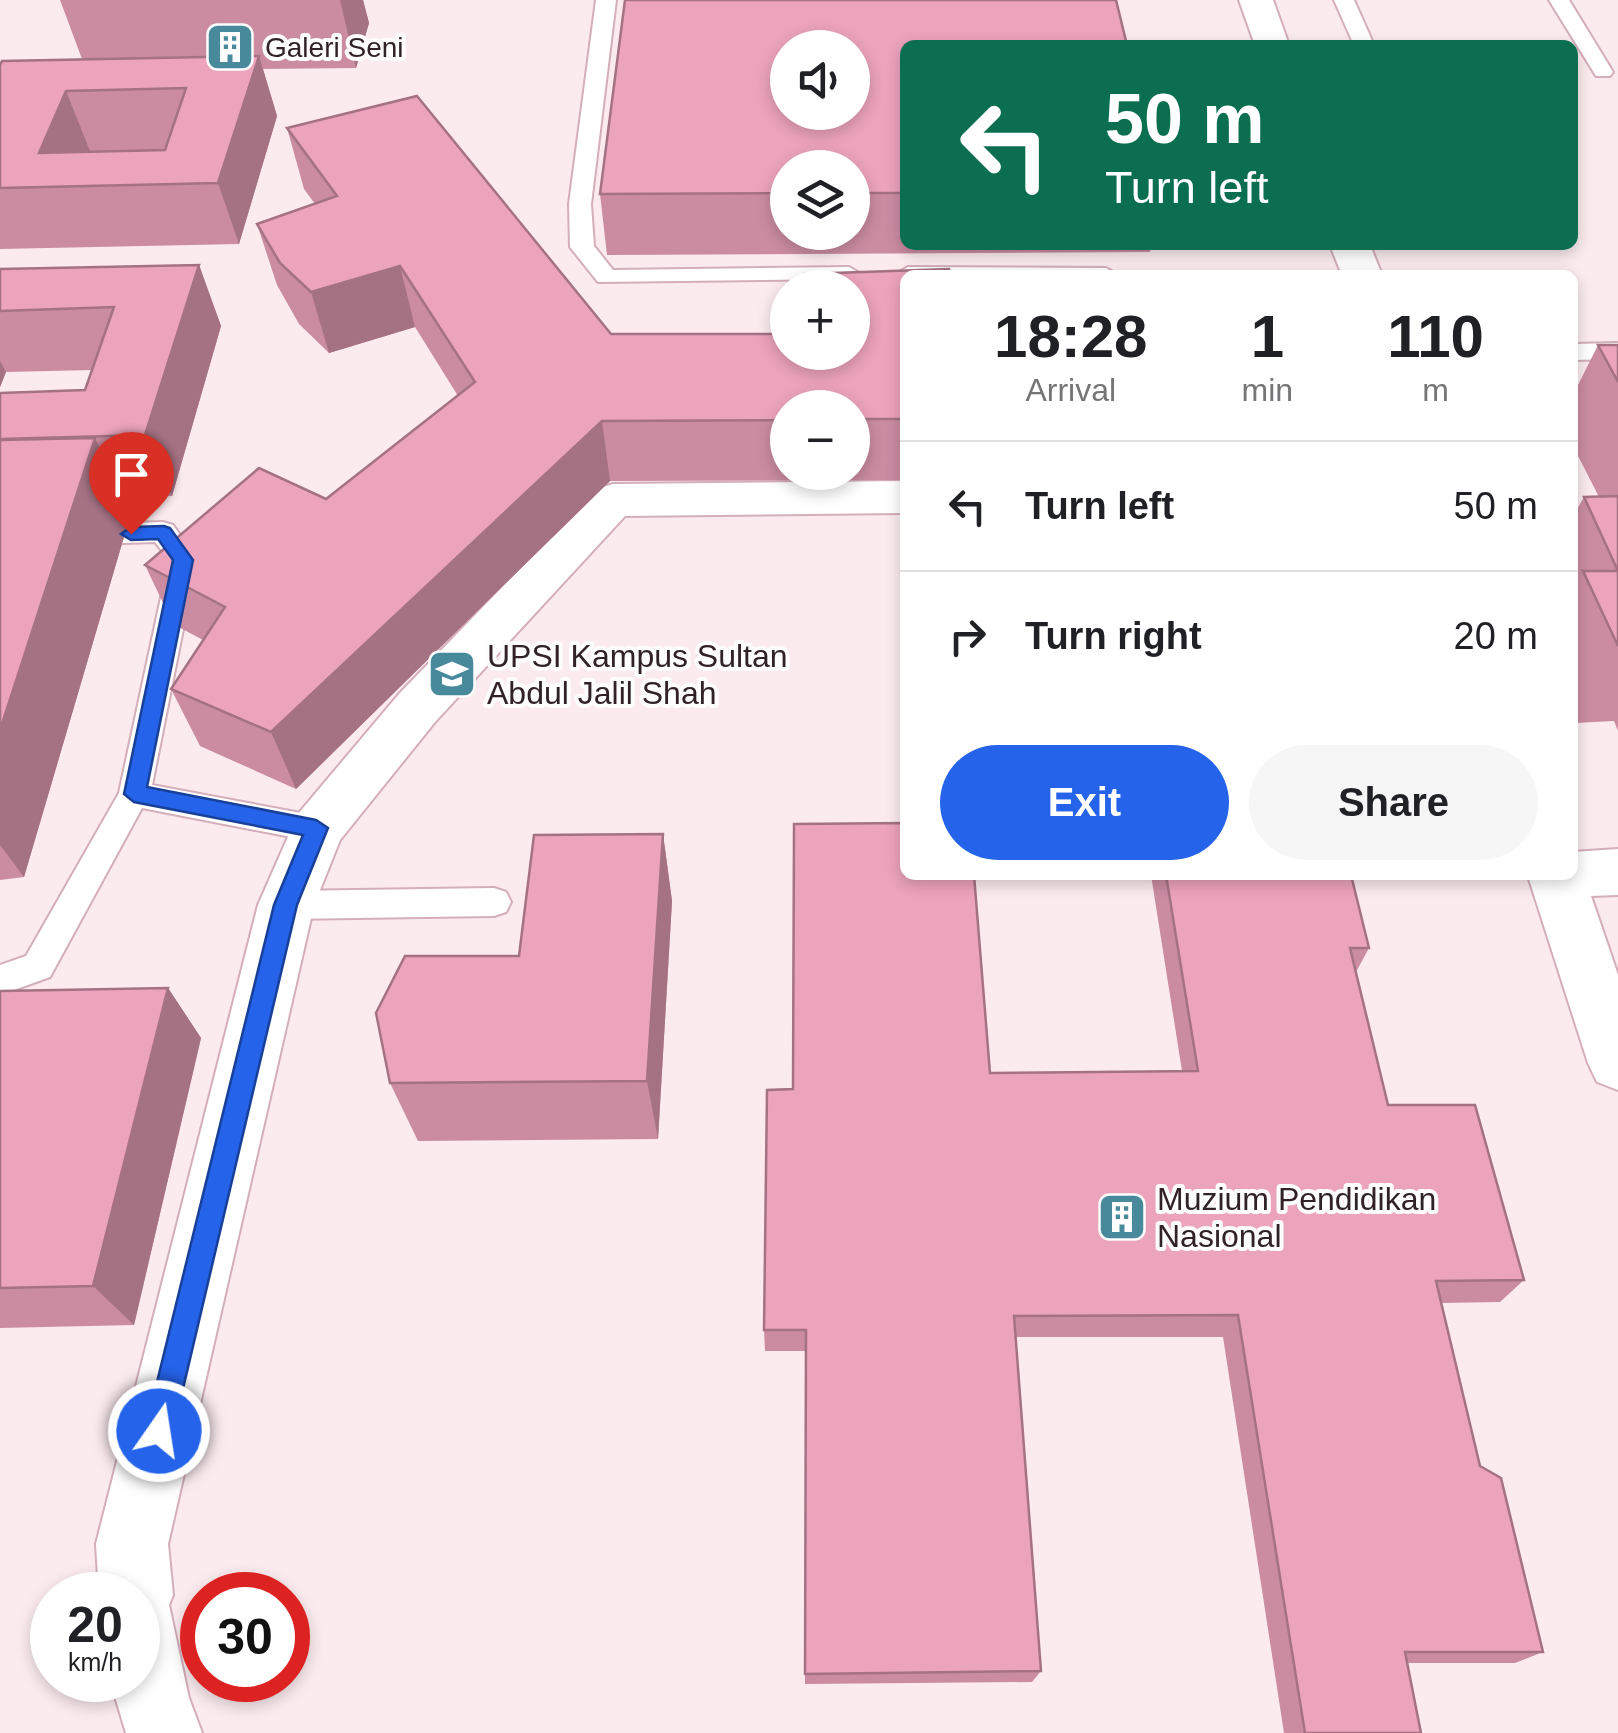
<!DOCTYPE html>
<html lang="en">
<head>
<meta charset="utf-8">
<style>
  body { margin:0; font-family:Helvetica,sans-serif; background:#f6f6f6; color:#202124; height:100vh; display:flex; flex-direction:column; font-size:38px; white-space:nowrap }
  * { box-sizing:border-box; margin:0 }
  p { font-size:32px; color:#757577 }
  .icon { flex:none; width:55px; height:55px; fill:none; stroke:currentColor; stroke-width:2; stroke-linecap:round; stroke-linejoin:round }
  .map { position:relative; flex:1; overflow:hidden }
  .details { position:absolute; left:900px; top:270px; width:678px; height:610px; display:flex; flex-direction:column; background:#fff; border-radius:15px; box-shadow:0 5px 15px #0003 }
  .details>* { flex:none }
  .hud { position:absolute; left:900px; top:40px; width:678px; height:210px; border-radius:15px; box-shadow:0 5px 15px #0003; background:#0b6e4f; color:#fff; overflow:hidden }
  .controls { position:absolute; left:770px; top:30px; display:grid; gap:20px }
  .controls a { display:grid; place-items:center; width:100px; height:100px; border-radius:50%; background:#fff; box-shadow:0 5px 15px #0003; font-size:50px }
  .speed { position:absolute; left:30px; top:1572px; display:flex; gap:20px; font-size:50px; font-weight:700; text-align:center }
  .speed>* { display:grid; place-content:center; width:130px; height:130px; border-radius:50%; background:#fff; box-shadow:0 5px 15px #0003; line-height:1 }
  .speed small { font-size:25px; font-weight:400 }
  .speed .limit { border:15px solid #d22; background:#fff; color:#111 }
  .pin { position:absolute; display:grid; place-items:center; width:85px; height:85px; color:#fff; margin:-102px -42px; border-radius:50% 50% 50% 0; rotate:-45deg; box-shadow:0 0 10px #0007 }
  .pin .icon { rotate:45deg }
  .me { position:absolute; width:110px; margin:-55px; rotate:13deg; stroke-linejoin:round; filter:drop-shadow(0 0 8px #0008) }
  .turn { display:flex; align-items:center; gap:35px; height:210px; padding:0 40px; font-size:45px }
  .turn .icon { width:130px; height:130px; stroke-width:2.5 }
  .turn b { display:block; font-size:70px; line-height:85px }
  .eta { display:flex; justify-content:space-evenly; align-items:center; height:170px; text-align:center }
  .eta b { font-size:60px; font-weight:600; line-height:70px }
  .action { display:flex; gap:20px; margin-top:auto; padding:20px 40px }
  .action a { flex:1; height:115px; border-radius:60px; background:#2563eb; color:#fff; font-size:40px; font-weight:600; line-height:115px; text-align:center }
  .action a+a { background:#f6f6f6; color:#202124 }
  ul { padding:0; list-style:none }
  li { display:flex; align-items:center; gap:30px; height:130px; padding:0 40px; border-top:2px solid #e0e0e0 }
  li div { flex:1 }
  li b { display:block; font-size:38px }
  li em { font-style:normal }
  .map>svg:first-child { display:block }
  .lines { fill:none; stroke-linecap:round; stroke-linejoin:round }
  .service-casing { stroke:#d4aeba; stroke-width:4 }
  .minor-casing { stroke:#d4aeba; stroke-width:4 }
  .service { fill:#fff; fill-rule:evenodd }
  .minor { fill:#fff; fill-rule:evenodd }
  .wall { fill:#cb8ca2; fill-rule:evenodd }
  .shaded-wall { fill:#a57284 }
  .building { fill:#eca3bc; stroke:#a57284; stroke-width:2.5; fill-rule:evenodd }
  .route { fill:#2563eb; stroke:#184099; stroke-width:2.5 }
  .labels { text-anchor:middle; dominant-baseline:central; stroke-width:8; stroke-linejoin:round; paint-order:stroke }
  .far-poi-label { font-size:28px; fill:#302226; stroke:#fdfdfd; text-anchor:start }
  .poi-label { font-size:32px; fill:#302226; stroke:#fdfdfd; text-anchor:start }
</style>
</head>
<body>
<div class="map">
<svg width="1618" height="1733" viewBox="0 0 1618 1733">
  <rect width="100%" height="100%" fill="#fbebef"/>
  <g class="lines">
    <g class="service-casing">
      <g id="service">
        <path d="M596,0H616L591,204L594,246L613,270L849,267L861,274L857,279L598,282L570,247L569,204Z"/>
        <path d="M1334,0H1354L1374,45H1354Z"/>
        <path d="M1549,0H1569L1613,72L1610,76H1596Z"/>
        <path d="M908,267L1106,268L1118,275H905V280L900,279L896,274Z"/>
        <path d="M1618,343V359L1572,360V344Z"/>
        <path d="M163,522L173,525L197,559L152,785L317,816L328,820L333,829L328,838L317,842L142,808L50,977L0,995V965L26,956L119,793L169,560L155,542L0,547V527Z"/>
        <path d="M494,888L506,892L511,902L506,912L494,916L286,919L274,915L269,905L274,895L286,891Z"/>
      </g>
    </g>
    <g class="minor-casing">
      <g id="minor">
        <path d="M1239,0H1273L1289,45H1255Z"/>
        <path d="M1330,245H1370L1382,275H1342Z"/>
        <path d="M905,481V513L625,516L435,722L340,840L314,905L168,1544L173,1595L169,1605L189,1698L202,1733H126L110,1680H138V1595H99L96,1544L258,905L298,814L399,694L597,489L613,484Z"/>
        <path d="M1618,849V895L1591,896L1618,975V1090L1597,1082L1588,1063L1528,876L1572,875V852Z"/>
      </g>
    </g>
    <use href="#service" class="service"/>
    <use href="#minor" class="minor"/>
  </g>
  <g class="wall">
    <path d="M60,0H363L369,23L356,68L263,69L277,116L239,244L0,249V65L82,59Z"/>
    <path d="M905,45V245H1151L1150,252L607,255L600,194ZM788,168H852V232H788Z"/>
    <path d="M287,128L611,334L852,352V288H805V274L905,275V480L610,481L296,789L200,746L171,689L203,640L173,624L145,565L326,499L458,396L415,327L329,353L299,324L277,285L257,224L315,204L304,189ZM788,408H852V472H788Z"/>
    <path d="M199,265L221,326L172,496L123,497L131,513L24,877L0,880V393L85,390L92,370L6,372L0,387V269Z"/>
    <path d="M1598,345H1618V731L1614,721L1575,723L1572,716V518L1584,497H1599L1572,444V397Z"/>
    <path d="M663,834L672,901L658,1139L418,1141L390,1083L519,956Z"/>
    <path d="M1151,875H1351L1369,948L1356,972L1388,1105L1524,1280L1500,1302L1441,1303L1480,1466L1543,1652L1515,1663H1407L1421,1733H1284L1223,1337H1016L1041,1671L1032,1682L805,1684L806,1351H765L764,1330L793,1089L990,1073L1182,1071Z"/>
    <path d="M168,988L201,1038L134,1325L0,1328V991Z"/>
  </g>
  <g class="shaded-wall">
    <path d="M340,0H363L369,23L356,68Z"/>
    <path d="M259,56L277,116L239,244L218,183Z"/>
    <path d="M66,91L90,151L39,153Z"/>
    <path d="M199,265L221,326L172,496L145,435Z"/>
    <path d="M400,266L415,327L329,353L311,292Z"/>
    <path d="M0,361L6,372L0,387Z"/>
    <path d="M602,421L610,481L296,789L271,732Z"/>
    <path d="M95,438L131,513L24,877L0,845V730Z"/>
    <path d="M663,834L672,901L658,1139L647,1081Z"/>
    <path d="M168,988L201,1038L134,1325L93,1286Z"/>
  </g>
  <g class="building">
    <path d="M625,0H1116L1127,45H905V193H852V168H788V193L600,194ZM788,48H852V112H788Z"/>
    <path d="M259,56L218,183L0,188V65L2,61ZM186,88L165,150L39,153L66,91Z"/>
    <path d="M417,96L611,334H788V352H852V288H807L805,274L949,269L951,275H905V419H852V408H788V420L602,421L271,732L171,689L225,607L145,565L259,468L326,499L475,382L400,266L311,292L280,263L257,224L337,196L287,128Z"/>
    <path d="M199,265L145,435L0,439V393L85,390L114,307L0,311V269Z"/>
    <path d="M1598,345H1618V382Z"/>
    <path d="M95,438L0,730V440Z"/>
    <path d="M1618,496V571L1584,497Z"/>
    <path d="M1583,571H1618V646Z"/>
    <path d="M905,823V875H974L990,1073L1198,1071L1166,875H1351L1369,948H1350L1388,1105H1475L1524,1280L1436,1281L1480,1466L1501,1478L1543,1652H1405L1421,1733H1305L1238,1315L1014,1316L1041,1671L805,1674L806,1330H764L767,1090L793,1089L794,824Z"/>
    <path d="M663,834L647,1081L390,1083L376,1013L405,956H519L534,835Z"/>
    <path d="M168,988L93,1286L0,1288V991Z"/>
  </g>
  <path class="route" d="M164,526L170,528L193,560L147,787L316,820L328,828L297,905L173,1431L169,1441L159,1445L149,1441L145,1431L274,905L303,835L134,802L124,794L173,560L158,539L131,540L121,534L131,527Z"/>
  <defs>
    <g id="building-square" transform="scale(2.5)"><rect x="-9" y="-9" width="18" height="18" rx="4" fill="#488a9c" stroke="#fdfdfd"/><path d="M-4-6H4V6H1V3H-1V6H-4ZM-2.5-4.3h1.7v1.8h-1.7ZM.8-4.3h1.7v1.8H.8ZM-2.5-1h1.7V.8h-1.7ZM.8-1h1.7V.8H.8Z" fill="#fff"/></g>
    <g id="university-square" transform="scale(2.5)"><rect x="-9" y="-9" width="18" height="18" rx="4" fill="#488a9c" stroke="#fdfdfd"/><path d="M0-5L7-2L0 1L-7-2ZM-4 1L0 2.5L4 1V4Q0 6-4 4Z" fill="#fff"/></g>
  </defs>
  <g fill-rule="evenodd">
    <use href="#building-square" x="230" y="47"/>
    <use href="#university-square" x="452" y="674"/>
    <use href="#building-square" x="1122" y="1217"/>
  </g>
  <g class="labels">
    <g class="far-poi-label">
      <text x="265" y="47">Galeri Seni</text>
    </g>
    <g class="poi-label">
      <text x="487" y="656">UPSI Kampus Sultan<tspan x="487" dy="37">Abdul Jalil Shah</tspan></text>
      <text x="1157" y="1199">Muzium Pendidikan<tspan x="1157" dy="37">Nasional</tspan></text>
    </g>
  </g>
</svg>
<div class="controls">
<a><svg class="icon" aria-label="sound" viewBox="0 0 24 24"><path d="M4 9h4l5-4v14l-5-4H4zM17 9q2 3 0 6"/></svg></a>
<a><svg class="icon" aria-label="layers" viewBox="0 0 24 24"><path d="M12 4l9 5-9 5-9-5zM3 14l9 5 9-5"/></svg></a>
<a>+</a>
<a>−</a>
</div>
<div class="speed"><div>20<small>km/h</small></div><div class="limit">30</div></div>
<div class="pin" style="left:131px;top:534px;background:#d93025"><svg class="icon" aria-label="arrive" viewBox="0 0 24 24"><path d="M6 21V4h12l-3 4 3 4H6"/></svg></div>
<svg class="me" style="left:159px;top:1431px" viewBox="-20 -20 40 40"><circle r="17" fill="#2563eb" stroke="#fff" stroke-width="3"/><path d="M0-11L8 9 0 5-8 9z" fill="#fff"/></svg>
<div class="hud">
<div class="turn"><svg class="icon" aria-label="left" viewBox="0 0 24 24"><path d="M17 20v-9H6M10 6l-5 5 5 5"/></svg><div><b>50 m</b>Turn left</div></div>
</div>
<section class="details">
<div class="eta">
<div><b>18:28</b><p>Arrival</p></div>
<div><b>1</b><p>min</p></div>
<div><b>110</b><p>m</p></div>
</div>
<ul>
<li><svg class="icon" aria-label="left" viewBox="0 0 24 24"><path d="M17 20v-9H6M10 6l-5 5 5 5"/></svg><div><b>Turn left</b></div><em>50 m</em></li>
<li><svg class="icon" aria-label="right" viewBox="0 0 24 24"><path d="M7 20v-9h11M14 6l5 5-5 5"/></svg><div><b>Turn right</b></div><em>20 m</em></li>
</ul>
<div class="action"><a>Exit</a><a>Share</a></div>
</section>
</div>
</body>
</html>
